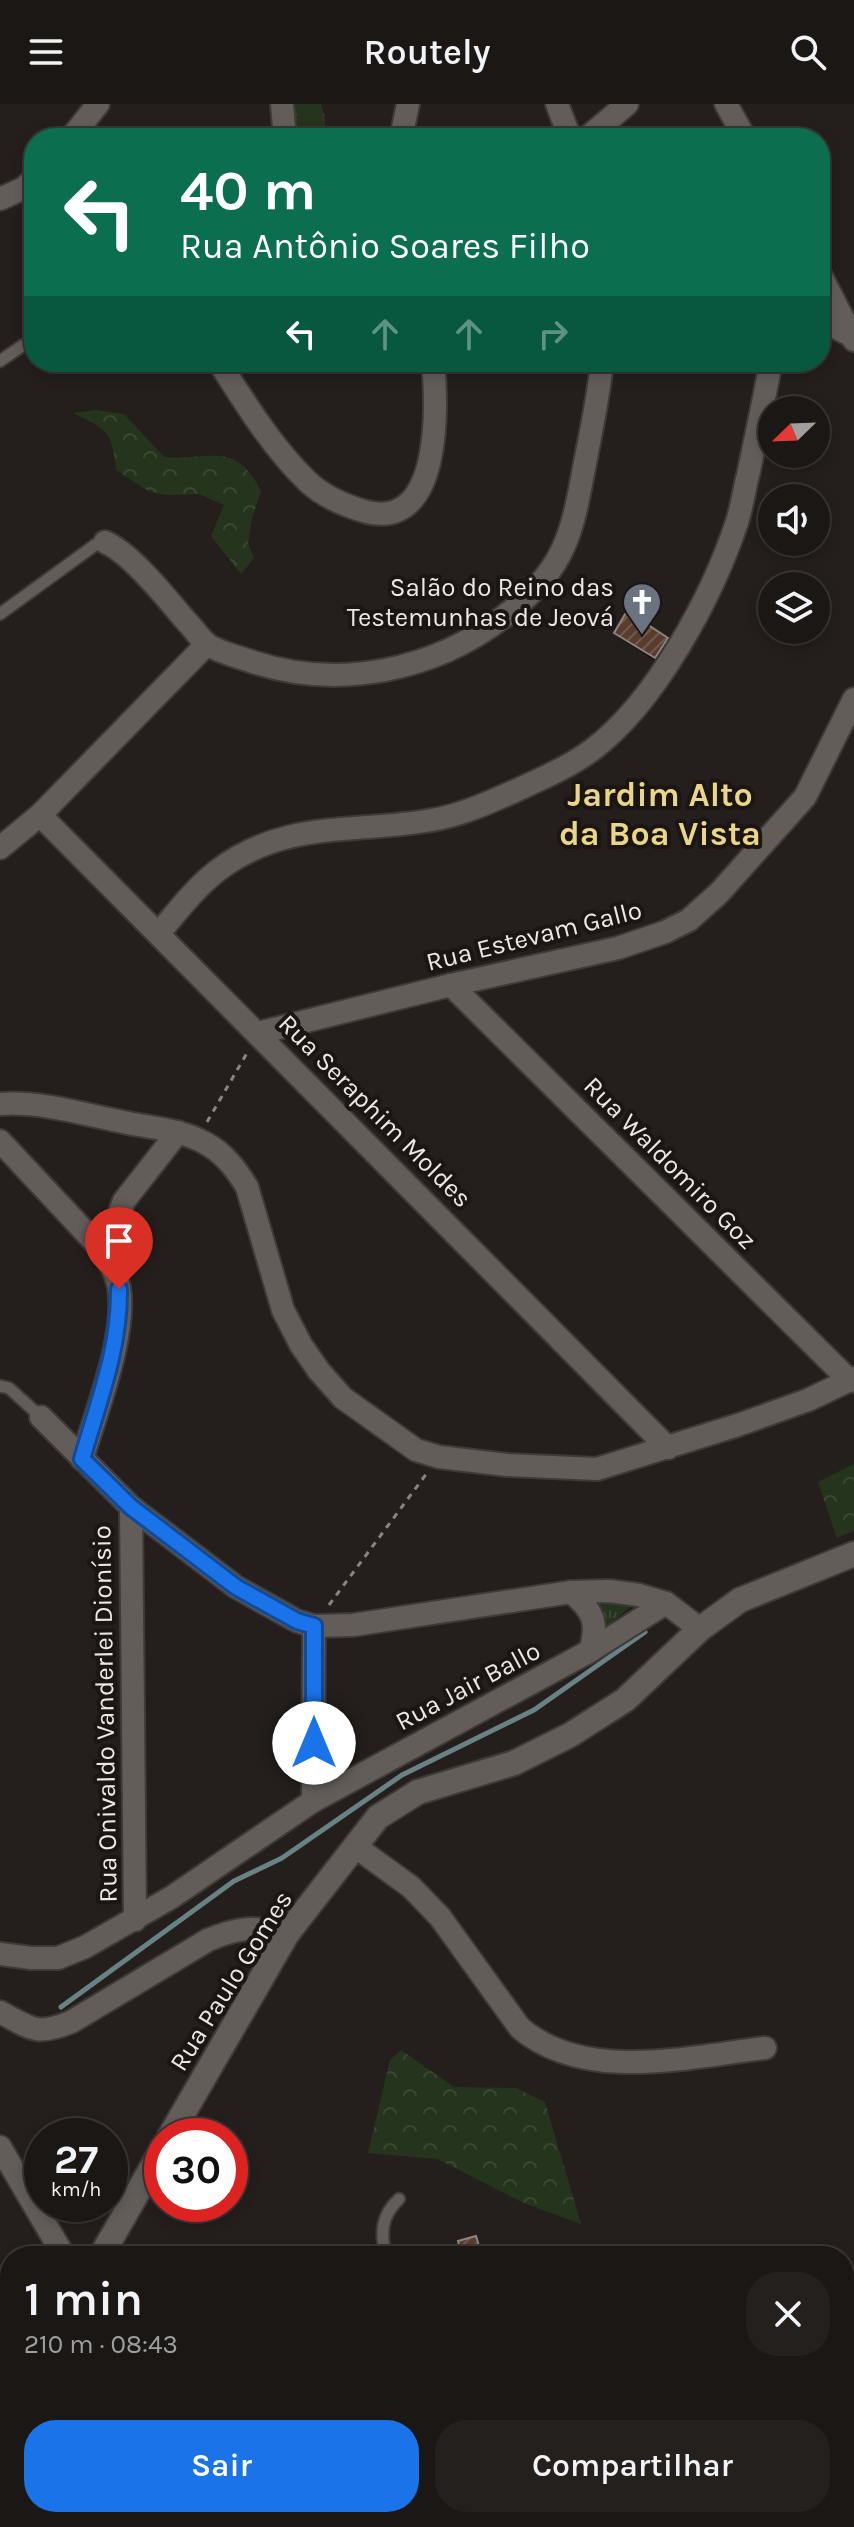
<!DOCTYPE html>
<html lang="pt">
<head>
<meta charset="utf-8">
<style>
  body { margin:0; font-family:Karla,sans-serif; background:#24201e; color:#f1f3f6; height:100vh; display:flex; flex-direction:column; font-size:30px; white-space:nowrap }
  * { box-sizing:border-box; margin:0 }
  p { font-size:26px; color:#a09fa0 }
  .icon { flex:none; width:44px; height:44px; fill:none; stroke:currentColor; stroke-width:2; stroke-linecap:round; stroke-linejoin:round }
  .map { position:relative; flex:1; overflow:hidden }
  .drawer { position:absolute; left:0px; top:2142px; width:854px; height:282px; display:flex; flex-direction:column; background:#1b1715; border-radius:32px 32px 0 0; box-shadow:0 4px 12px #0003,0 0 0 2px #393634 }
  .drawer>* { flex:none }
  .guide { position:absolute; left:24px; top:24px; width:806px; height:244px; border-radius:32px; box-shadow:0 4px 12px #0003,0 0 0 2px #393634; background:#0b6e4f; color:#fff; overflow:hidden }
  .needle { width:52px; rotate:247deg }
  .buttons { position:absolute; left:758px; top:292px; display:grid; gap:16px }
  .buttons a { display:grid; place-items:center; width:72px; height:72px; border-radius:50%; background:#1b1715; box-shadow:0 4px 12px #0003,0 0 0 2px #393634; font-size:40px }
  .speed { position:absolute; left:24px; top:2014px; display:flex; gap:16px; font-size:40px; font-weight:700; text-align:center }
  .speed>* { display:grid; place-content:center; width:104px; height:104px; border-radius:50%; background:#1b1715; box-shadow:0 4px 12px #0003,0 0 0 2px #393634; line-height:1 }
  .speed small { font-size:20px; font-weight:400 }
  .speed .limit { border:12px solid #d22; background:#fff; color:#111 }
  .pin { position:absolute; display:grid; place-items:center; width:68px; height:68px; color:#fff; margin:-82px -34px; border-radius:50% 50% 50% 0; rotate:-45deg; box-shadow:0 0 8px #0007 }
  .pin .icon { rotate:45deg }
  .me { position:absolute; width:88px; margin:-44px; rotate:0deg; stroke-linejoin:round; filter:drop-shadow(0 0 6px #0008) }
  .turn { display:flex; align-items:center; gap:28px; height:168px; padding:0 24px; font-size:36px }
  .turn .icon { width:104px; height:104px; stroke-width:2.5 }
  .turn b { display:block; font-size:56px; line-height:68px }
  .lanes { display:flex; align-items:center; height:76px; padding:0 24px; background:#0003; justify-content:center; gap:40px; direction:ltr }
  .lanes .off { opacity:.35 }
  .round { display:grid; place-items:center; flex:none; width:84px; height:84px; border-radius:32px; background:#24201e }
  .head { display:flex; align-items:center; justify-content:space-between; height:136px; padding:0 24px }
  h1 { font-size:48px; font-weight:600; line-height:60px }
  .primary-button { display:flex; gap:16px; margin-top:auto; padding:16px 24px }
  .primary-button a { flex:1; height:92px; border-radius:32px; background:#1a73e8; color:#fff; font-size:32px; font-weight:600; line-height:92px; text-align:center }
  .primary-button a+a { background:#24201e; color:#f1f3f6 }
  header { display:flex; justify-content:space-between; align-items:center; height:104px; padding:0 24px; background:#1b1715; font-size:36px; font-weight:600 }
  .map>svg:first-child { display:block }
  .grass { fill:url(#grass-tufts) }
  .forest { fill:url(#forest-crowns) }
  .shadow { fill:#0007 }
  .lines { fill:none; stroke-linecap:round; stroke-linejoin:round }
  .stream { stroke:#688285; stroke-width:5 }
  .building { fill:url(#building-hatch); stroke:#8c8582; stroke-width:2 }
  .lane-casing { stroke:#3e3a38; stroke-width:15 }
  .street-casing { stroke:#3e3a38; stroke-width:26 }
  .secondary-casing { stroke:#3e3a38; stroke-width:28 }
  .path { stroke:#898482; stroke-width:3; stroke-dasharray:6 6; stroke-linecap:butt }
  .lane { stroke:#635d5a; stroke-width:11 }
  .street { stroke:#635d5a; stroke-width:22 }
  .secondary { stroke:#635d5a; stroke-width:24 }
  .route-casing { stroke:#114b97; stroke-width:20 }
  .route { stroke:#1a73e8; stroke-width:14 }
  .labels { text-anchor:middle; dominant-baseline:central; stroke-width:8; stroke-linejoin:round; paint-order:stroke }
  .poi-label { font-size:26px; fill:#ece8e6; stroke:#1b1513; text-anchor:end }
  .street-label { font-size:26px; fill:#ece8e6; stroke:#1b1513 }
  .district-label { font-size:34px; font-weight:bold; fill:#ead689; stroke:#1b1513 }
</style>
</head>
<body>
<header><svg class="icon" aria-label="menu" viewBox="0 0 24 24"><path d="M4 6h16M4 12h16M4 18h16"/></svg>Routely<svg class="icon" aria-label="search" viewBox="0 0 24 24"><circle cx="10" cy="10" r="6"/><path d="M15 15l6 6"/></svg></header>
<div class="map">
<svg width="854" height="2423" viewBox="0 0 854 2423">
  <defs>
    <pattern id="grass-tufts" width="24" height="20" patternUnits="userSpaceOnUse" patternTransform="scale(2)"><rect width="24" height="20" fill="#25341d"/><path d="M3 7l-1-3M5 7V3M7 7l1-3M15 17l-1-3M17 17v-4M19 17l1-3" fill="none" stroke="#3a4833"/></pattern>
    <pattern id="forest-crowns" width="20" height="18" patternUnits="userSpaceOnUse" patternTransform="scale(2)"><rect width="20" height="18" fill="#25341d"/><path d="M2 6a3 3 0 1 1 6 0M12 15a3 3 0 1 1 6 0" fill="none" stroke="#3a4833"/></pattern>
    <pattern id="building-hatch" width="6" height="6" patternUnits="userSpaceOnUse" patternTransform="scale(2)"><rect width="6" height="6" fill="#583d2f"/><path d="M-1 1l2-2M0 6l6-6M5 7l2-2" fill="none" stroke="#70594d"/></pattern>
  </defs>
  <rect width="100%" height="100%" fill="#241f1c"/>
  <path class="grass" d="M597,1497H626L629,1504L606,1523Z"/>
  <g class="forest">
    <path d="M294,0H321L325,14L324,34H305L296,21Z"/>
    <path d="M96,306L124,310L164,353C210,357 235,335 261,387L252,414L248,440L254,454L241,470L211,432L224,401L199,390L166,391L148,387L116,366C112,327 108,326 73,309Z"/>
    <path d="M854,1360V1427L837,1434L818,1378Z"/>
    <path d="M401,1946L454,1983L516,1984L545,1998L581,2120L524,2099L437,2055L368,2049L390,1956Z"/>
  </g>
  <path class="shadow" d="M616,529L666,535L669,540L657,558L619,534Z"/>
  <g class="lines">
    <path class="stream" d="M61,1903L234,1777L282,1754L402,1671L534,1606L645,1528"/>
  </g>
  <g class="building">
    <path d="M627,507L668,534L655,554L614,529Z"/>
    <path d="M476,2132L482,2152H462L458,2137Z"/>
  </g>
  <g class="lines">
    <g class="lane-casing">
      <g id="lane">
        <path d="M0,257L22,242L34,237"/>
        <path d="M0,510L95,441L105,438"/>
        <path d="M0,1282L9,1284L41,1313"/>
        <path d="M386,2152C380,2129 381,2112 399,2095"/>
      </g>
    </g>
    <g class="street-casing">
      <g id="street">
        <path d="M282,0L285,34"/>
        <path d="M557,0L570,34"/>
        <path d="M726,0L745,34"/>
        <path d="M71,34L98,0"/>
        <path d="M401,34L408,0"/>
        <path d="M587,34L627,0"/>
        <path d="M0,95L24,84L34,75"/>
        <path d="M820,170L854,236"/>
        <path d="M820,218L833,222L852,232"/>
        <path d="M219,258C245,299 272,343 307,377C324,393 345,402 367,408C442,426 437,302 433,258"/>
        <path d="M105,438C132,450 167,495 187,518C194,525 200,535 208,541C221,549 239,553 253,558C339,586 435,567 506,511C529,493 552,470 564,442C576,415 580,383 586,354C592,322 599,290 602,258"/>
        <path d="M40,711L668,1344"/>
        <path d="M0,744L40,711L207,540"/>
        <path d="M159,829C177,808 195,784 217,767C285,715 353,730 432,716C462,711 490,698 517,686C543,674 569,663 592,646C656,598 712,493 737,418C742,403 744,386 748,371C756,333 764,296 771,258"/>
        <path d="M451,881L850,1277"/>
        <path d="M258,929L451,881L618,844L665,828L689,816L719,789L805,693L854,595"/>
        <path d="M0,1000C43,997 86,1011 128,1019C153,1024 182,1026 205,1039C224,1049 236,1065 247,1083L283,1206L301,1241L319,1267L343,1294L416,1346L439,1353L507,1361L597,1365L738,1321L808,1296L854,1274"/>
        <path d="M0,1037L104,1148C110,1159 116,1170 119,1183C127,1231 96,1308 82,1355"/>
        <path d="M104,1148L124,1097L178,1028"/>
        <path d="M41,1313L131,1403L236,1483L297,1517L314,1522L353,1521L571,1488L609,1487L639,1491L666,1499L700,1525"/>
        <path d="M131,1403L135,1816"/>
        <path d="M571,1488C593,1506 599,1519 590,1547"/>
        <path d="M313,1697L314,1522"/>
        <path d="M356,1743L411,1783L440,1813L520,1924C585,1979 688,1953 765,1944"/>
        <path d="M0,1850L31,1854H58L85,1843L172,1793L313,1697L590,1547L666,1499"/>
        <path d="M0,1908C32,1925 36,1932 71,1918L208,1836C239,1823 254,1822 287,1830"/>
        <path d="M0,2043L64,2152"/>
        <path d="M844,2361L854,2360"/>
        <path d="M185,2414L188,2423"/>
        <path d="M573,2414L576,2423"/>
      </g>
    </g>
    <g class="secondary-casing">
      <g id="secondary">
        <path d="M170,2032L287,1830L378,1713L418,1688L514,1659L570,1631L625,1596L700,1525L740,1496L854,1450"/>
        <path d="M101,2152L162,2046"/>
        <path d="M844,2191L854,2189"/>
        <path d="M0,2384L10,2381"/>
      </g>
    </g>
    <g class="path">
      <path d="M207,1018L247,949"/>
      <path d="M329,1501L427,1369"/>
    </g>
    <use href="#lane" class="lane"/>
    <use href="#street" class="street"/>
    <use href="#secondary" class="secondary"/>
  </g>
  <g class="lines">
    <g class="route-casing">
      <path id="route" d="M119,1185C120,1244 98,1299 82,1355L131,1403L236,1483L297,1517L314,1522V1639"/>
    </g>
    <use href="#route" class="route"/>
  </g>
  <defs>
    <g id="church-pin" transform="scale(2)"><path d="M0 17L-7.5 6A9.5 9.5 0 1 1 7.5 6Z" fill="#6b7280" stroke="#1b1513"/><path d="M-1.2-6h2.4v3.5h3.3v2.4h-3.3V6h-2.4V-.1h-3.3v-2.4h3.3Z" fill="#fff"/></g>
  </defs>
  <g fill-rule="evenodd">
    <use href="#church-pin" x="642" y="498"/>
  </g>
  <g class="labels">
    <g class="poi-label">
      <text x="614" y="483">Salão do Reino das<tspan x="614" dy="30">Testemunhas de Jeová</tspan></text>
    </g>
    <g class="street-label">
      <text transform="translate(534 832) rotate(-14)">Rua Estevam Gallo</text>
      <text transform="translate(375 1007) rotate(45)">Rua Seraphim Moldes</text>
      <text transform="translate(670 1059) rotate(45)">Rua Waldomiro Goz</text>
      <text transform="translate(468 1582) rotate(-28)">Rua Jair Ballo</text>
      <text transform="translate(105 1610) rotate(-91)">Rua Onivaldo Vanderlei Dionísio</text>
      <text transform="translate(231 1877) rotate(-58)">Rua Paulo Gomes</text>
    </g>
    <g class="district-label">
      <text x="660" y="691">Jardim Alto<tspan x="660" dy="39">da Boa Vista</tspan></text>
    </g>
  </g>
</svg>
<div class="buttons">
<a><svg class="needle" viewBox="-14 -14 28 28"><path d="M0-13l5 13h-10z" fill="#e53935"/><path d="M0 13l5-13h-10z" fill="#a09fa0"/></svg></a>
<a><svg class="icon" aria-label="sound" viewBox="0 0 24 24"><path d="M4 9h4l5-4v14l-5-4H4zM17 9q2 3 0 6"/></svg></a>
<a><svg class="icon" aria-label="layers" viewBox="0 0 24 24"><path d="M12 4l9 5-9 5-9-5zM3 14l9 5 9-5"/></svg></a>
</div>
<div class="speed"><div>27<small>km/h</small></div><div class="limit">30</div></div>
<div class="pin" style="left:119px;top:1185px;background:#d93025"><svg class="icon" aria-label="arrive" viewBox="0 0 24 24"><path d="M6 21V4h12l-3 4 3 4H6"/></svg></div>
<svg class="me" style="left:314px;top:1639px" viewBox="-20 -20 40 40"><circle r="19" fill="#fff"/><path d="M0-13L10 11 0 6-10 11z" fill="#1a73e8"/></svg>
<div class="guide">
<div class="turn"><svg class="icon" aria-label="left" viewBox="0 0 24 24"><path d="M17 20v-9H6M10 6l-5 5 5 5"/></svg><div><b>40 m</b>Rua Antônio Soares Filho</div></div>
<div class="lanes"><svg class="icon" aria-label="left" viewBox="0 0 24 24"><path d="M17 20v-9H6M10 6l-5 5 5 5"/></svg><svg class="icon off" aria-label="ahead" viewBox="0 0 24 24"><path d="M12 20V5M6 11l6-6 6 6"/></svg><svg class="icon off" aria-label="ahead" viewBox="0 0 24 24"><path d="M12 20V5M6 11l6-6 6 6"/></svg><svg class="icon off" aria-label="right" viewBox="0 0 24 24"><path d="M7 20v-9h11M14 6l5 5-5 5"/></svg></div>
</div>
<section class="drawer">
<div class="head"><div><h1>1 min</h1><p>210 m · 08:43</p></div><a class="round"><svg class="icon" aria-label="close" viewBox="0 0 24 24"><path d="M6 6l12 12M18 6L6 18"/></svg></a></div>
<div class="primary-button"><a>Sair</a><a>Compartilhar</a></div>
</section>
</div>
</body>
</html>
